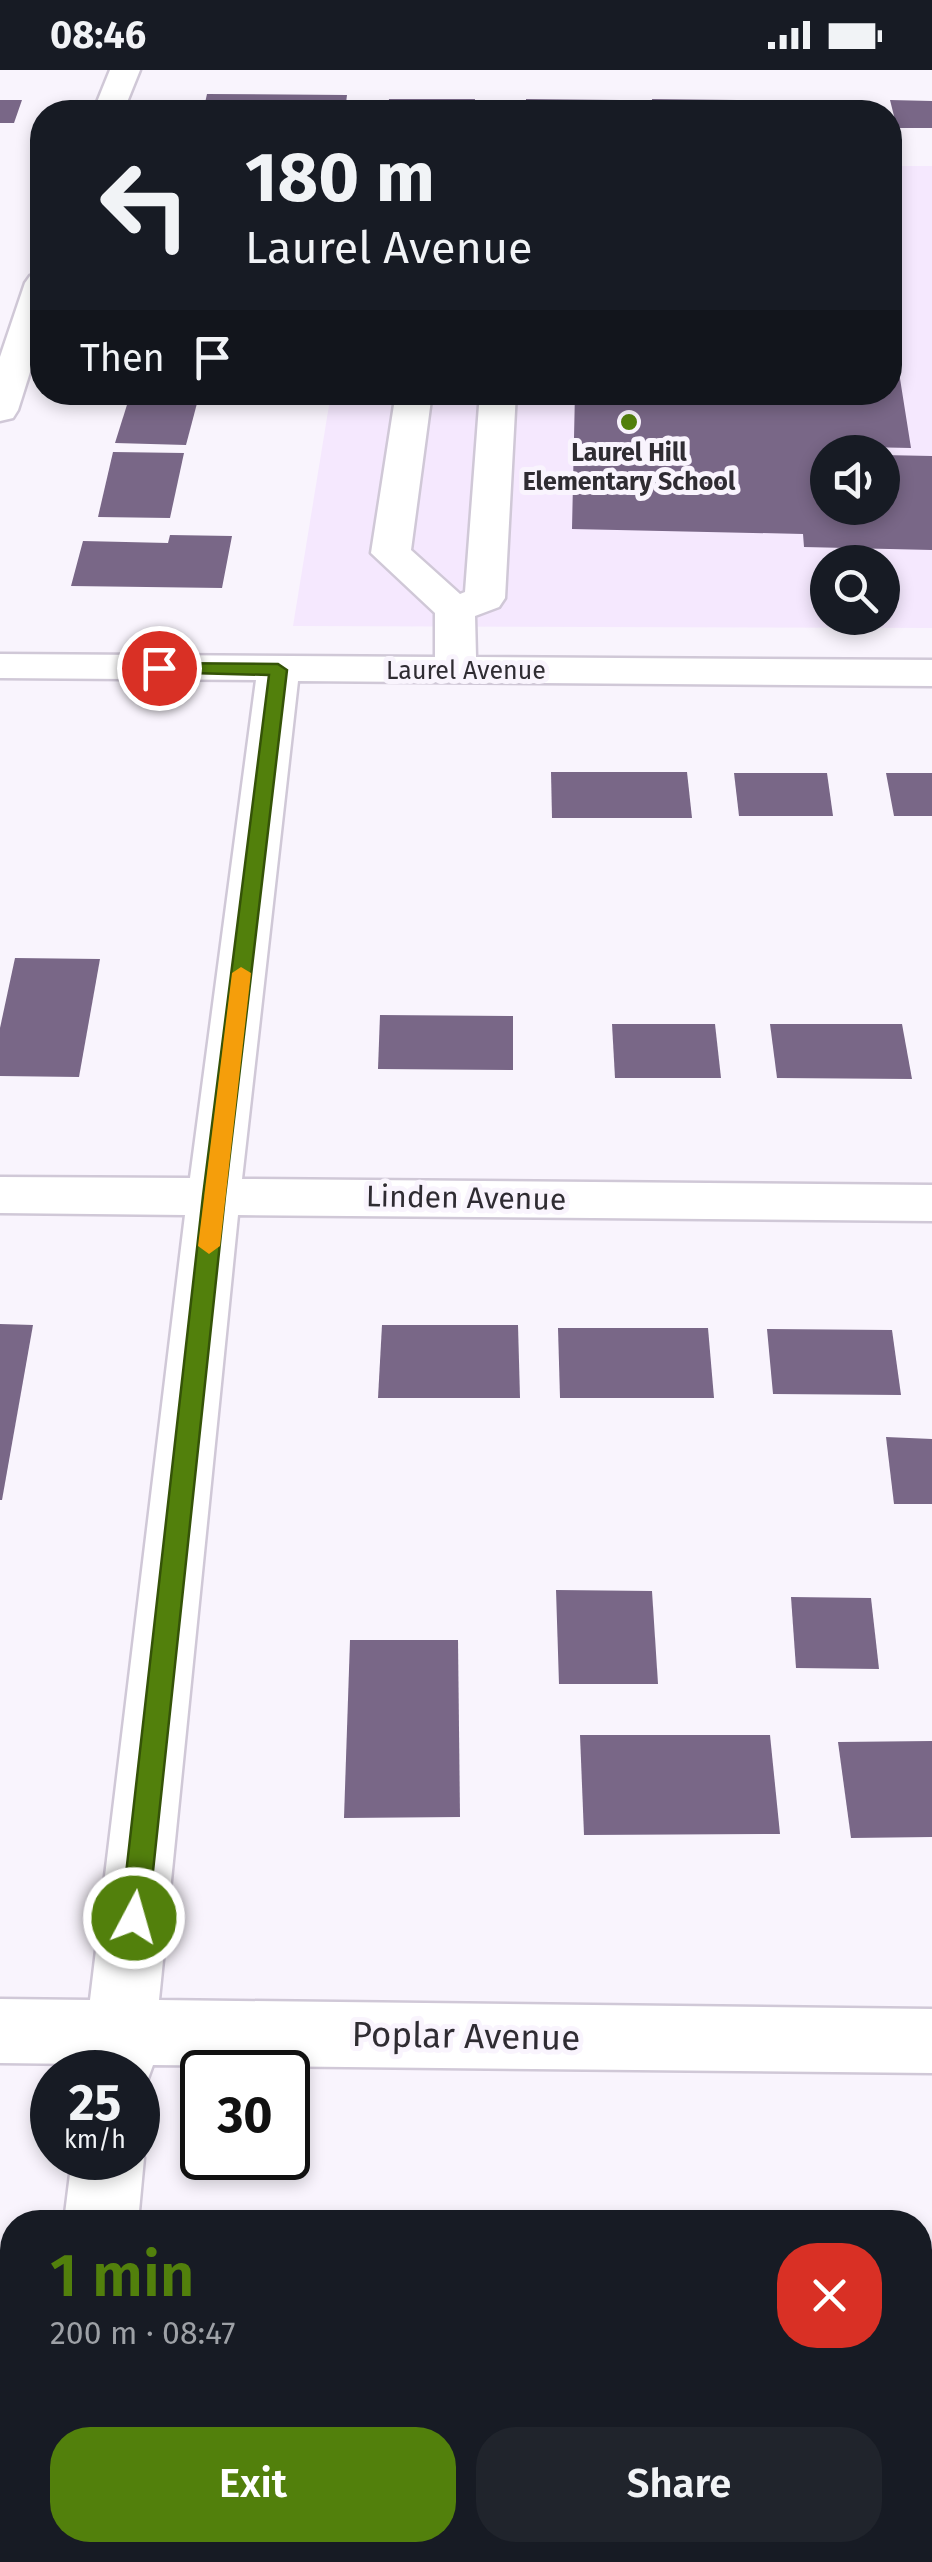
<!DOCTYPE html>
<html lang="en">
<head>
<meta charset="utf-8">
<style>
  body { margin:0; font-family:"Fira Sans",sans-serif; background:#20242c; color:#f1f3f6; height:100vh; display:flex; flex-direction:column; font-size:38px; white-space:nowrap }
  * { box-sizing:border-box; margin:0 }
  p { font-size:32px; color:#9ea1a6 }
  .icon { flex:none; width:55px; height:55px; fill:none; stroke:currentColor; stroke-width:2; stroke-linecap:round; stroke-linejoin:round }
  .map { position:relative; flex:1; overflow:hidden }
  .sheet { position:absolute; left:0px; top:2140px; width:932px; height:352px; display:flex; flex-direction:column; background:#171b24; border-radius:40px 40px 0 0; box-shadow:0 5px 15px #0003 }
  .sheet>* { flex:none }
  .hud { position:absolute; left:30px; top:30px; width:872px; height:305px; border-radius:40px; box-shadow:0 5px 15px #0003; background:#171b24; color:#f1f3f6; overflow:hidden }
  .fabs { position:absolute; left:810px; top:365px; display:grid; gap:20px }
  .fabs a { display:grid; place-items:center; width:90px; height:90px; border-radius:50%; background:#171b24; box-shadow:0 5px 15px #0003; font-size:50px }
  .speed { position:absolute; left:30px; top:1980px; display:flex; gap:20px; font-size:50px; font-weight:700; text-align:center }
  .speed>* { display:grid; place-content:center; width:130px; height:130px; border-radius:50%; background:#171b24; box-shadow:0 5px 15px #0003; line-height:1 }
  .speed small { font-size:25px; font-weight:400 }
  .speed .limit { border:5px solid #111; border-radius:15px; background:#fff; color:#111 }
  .pin { position:absolute; display:grid; place-items:center; width:85px; height:85px; color:#fff; margin:-42px; border:5px solid #fff; border-radius:50%; box-shadow:0 2px 10px #0007 }
  .me { position:absolute; width:110px; margin:-55px; rotate:6deg; stroke-linejoin:round; filter:drop-shadow(0 0 8px #0008) }
  .turn { display:flex; align-items:center; gap:35px; height:210px; padding:0 50px; font-size:45px }
  .turn .icon { width:130px; height:130px; stroke-width:2.5 }
  .turn b { display:block; font-size:70px; line-height:85px }
  .then { display:flex; align-items:center; height:95px; padding:0 50px; background:#0003; gap:20px; font-size:38px }
  .round { display:grid; place-items:center; flex:none; width:105px; height:105px; border-radius:40px; background:#20242c }
  .summary { display:flex; align-items:center; justify-content:space-between; height:170px; padding:0 50px }
  h1 { font-size:60px; font-weight:600; line-height:75px; color:#52800c }
  .action { display:flex; gap:20px; margin-top:auto; padding:20px 50px }
  .action a { flex:1; height:115px; border-radius:40px; background:#52800c; color:#fff; font-size:40px; font-weight:600; line-height:115px; text-align:center }
  .action a+a { background:#20242c; color:#f1f3f6 }
  .status { display:flex; justify-content:space-between; align-items:center; height:70px; padding:0 50px; background:#171b24; direction:ltr }
  .status svg { height:28px; fill:currentColor }
  .map>svg:first-child { display:block }
  .built { fill:#f5e8fe; fill-rule:evenodd }
  .building { fill:#796787 }
  .lines { fill:none; stroke-linecap:round; stroke-linejoin:round }
  .minor-casing { stroke:#d0c8d7; stroke-width:5 }
  .minor { fill:#fff; fill-rule:evenodd }
  .route { fill:#52800c; stroke:#355308; stroke-width:2.5 }
  .slow { fill:#f59e0b }
  .poi-dot { fill:#52800c; stroke:#f9f4fd; stroke-width:4 }
  .labels { text-anchor:middle; dominant-baseline:central; stroke-width:10; stroke-linejoin:round; paint-order:stroke }
  .far-poi-label { font-size:25px; font-weight:bold; fill:#2f2c32; stroke:#f9f4fd }
  .far-street-label { font-size:25px; fill:#2f2c32; stroke:#f9f4fd }
  .street-label { font-size:30px; fill:#2f2c32; stroke:#f9f4fd }
  .near-street-label { font-size:35px; fill:#2f2c32; stroke:#f9f4fd }
</style>
</head>
<body>
<div class="status"><b>08:46</b><svg viewBox="0 0 49 12"><path d="M0 12V9h3v3zM5 12V6h3v6zM10 12V3h3v9zM15 12V0h3v12zM26 1h20v11H26zM47 4h2v5h-2z"/></svg></div>
<div class="map">
<svg width="932" height="2492" viewBox="0 0 932 2492">
  <rect width="100%" height="100%" fill="#f9f4fd"/>
  <path class="built" d="M890,96H932V558L293,556L331,323L890,322ZM828,382H882V438H828ZM828,492H882V548H828Z"/>
  <g class="building">
    <path d="M207,24L347,25L345,42H203Z"/>
    <path d="M389,29H475L474,42H387Z"/>
    <path d="M526,29L620,30L621,42H526Z"/>
    <path d="M652,29L737,30L739,42H653Z"/>
    <path d="M0,30H22L14,53H0Z"/>
    <path d="M890,30L932,31V58H897Z"/>
    <path d="M769,32H860L862,42H770Z"/>
    <path d="M890,295L898,296L911,378L863,377L864,382H828V438H882V385L932,386V480L804,477L803,464L572,459L575,322H890Z"/>
    <path d="M131,322H200L186,375L115,373Z"/>
    <path d="M113,382L184,383L170,448L98,447Z"/>
    <path d="M170,465L232,466L222,518L71,516L83,471L168,473Z"/>
    <path d="M551,702H687L692,748H552Z"/>
    <path d="M734,703H827L833,746H739Z"/>
    <path d="M886,703H932V746H894Z"/>
    <path d="M15,888L100,889L79,1007L0,1006V958Z"/>
    <path d="M380,945L513,946V1000L378,999Z"/>
    <path d="M612,954H715L721,1008H615Z"/>
    <path d="M770,954H902L912,1009L777,1008Z"/>
    <path d="M0,1254L33,1255L2,1430H0Z"/>
    <path d="M382,1255H518L520,1328H378Z"/>
    <path d="M558,1258H708L714,1328H560Z"/>
    <path d="M767,1259L892,1260L901,1325L773,1324Z"/>
    <path d="M886,1367L932,1369V1434H894Z"/>
    <path d="M556,1520L652,1521L658,1614H559Z"/>
    <path d="M791,1527L871,1528L879,1599L796,1598Z"/>
    <path d="M350,1570H458L460,1747L344,1748Z"/>
    <path d="M580,1665H770L780,1764L584,1765Z"/>
    <path d="M932,1671V1767L851,1768L838,1672Z"/>
    <rect x="920" y="2202" width="12" height="137"/>
    <rect x="363" y="2480" width="142" height="12"/>
    <path d="M737,2480H850L851,2492H738Z"/>
  </g>
  <g class="lines">
    <g class="minor-casing">
      <g id="minor">
        <path d="M110,0H140L123,42H93Z"/>
        <path d="M42,203V264L18,340L13,348L0,351V287L25,213L30,206Z"/>
        <path d="M396,322H432L411,480L460,524L465,522L480,322H516L505,528L499,537L475,546L476,587L932,590V616L298,611L242,1109L932,1115V1151L238,1145L159,1930L932,1939V2003L153,1995L142,2025L138,2027V2002H82L83,1994L0,1993V1929L90,1930L185,1145L0,1143V1107L190,1108L256,610L0,608V584L435,587V543L371,483Z"/>
        <path d="M138,2073L144,2088L138,2152H64L72,2088H138Z"/>
        <path d="M25,2480H105L104,2492H24Z"/>
      </g>
    </g>
    <use href="#minor" class="minor"/>
  </g>
  <path class="route" d="M159,593L278,594L287,600L225,1126L148,1848L144,1857L134,1861L125,1857L121,1848L203,1126L269,605L153,602V595Z"/>
  <path class="slow" d="M241,897L251,903L220,1176L209,1184L198,1176L232,903Z"/>
  <circle class="poi-dot" cx="629" cy="352" r="10"/>
  <g class="labels">
    <g class="far-poi-label">
      <text x="629" y="383">Laurel Hill<tspan x="629" dy="29">Elementary School</tspan></text>
    </g>
    <g class="far-street-label">
      <text x="466" y="601">Laurel Avenue</text>
    </g>
    <g class="street-label">
      <text transform="translate(466 1128) rotate(1)">Linden Avenue</text>
    </g>
    <g class="near-street-label">
      <text transform="translate(466 1966) rotate(1)">Poplar Avenue</text>
    </g>
  </g>
</svg>
<div class="fabs">
<a><svg class="icon" aria-label="sound" viewBox="0 0 24 24"><path d="M4 9h4l5-4v14l-5-4H4zM17 9q2 3 0 6"/></svg></a>
<a><svg class="icon" aria-label="search" viewBox="0 0 24 24"><circle cx="10" cy="10" r="6"/><path d="M15 15l6 6"/></svg></a>
</div>
<div class="speed"><div>25<small>km/h</small></div><div class="limit">30</div></div>
<div class="pin" style="left:159px;top:598px;background:#d93025"><svg class="icon" aria-label="arrive" viewBox="0 0 24 24"><path d="M6 21V4h12l-3 4 3 4H6"/></svg></div>
<svg class="me" style="left:134px;top:1848px" viewBox="-20 -20 40 40"><circle r="17" fill="#52800c" stroke="#fff" stroke-width="3"/><path d="M0-11L8 9 0 5-8 9z" fill="#fff"/></svg>
<div class="hud">
<div class="turn"><svg class="icon" aria-label="left" viewBox="0 0 24 24"><path d="M17 20v-9H6M10 6l-5 5 5 5"/></svg><div><b>180 m</b>Laurel Avenue</div></div>
<div class="then">Then<svg class="icon" aria-label="arrive" viewBox="0 0 24 24"><path d="M6 21V4h12l-3 4 3 4H6"/></svg></div>
</div>
<section class="sheet">
<div class="summary"><div><h1>1 min</h1><p>200 m · 08:47</p></div><a class="round" style="background:#d93025;color:#fff"><svg class="icon" aria-label="close" viewBox="0 0 24 24"><path d="M6 6l12 12M18 6L6 18"/></svg></a></div>
<div class="action"><a>Exit</a><a>Share</a></div>
</section>
</div>
</body>
</html>
